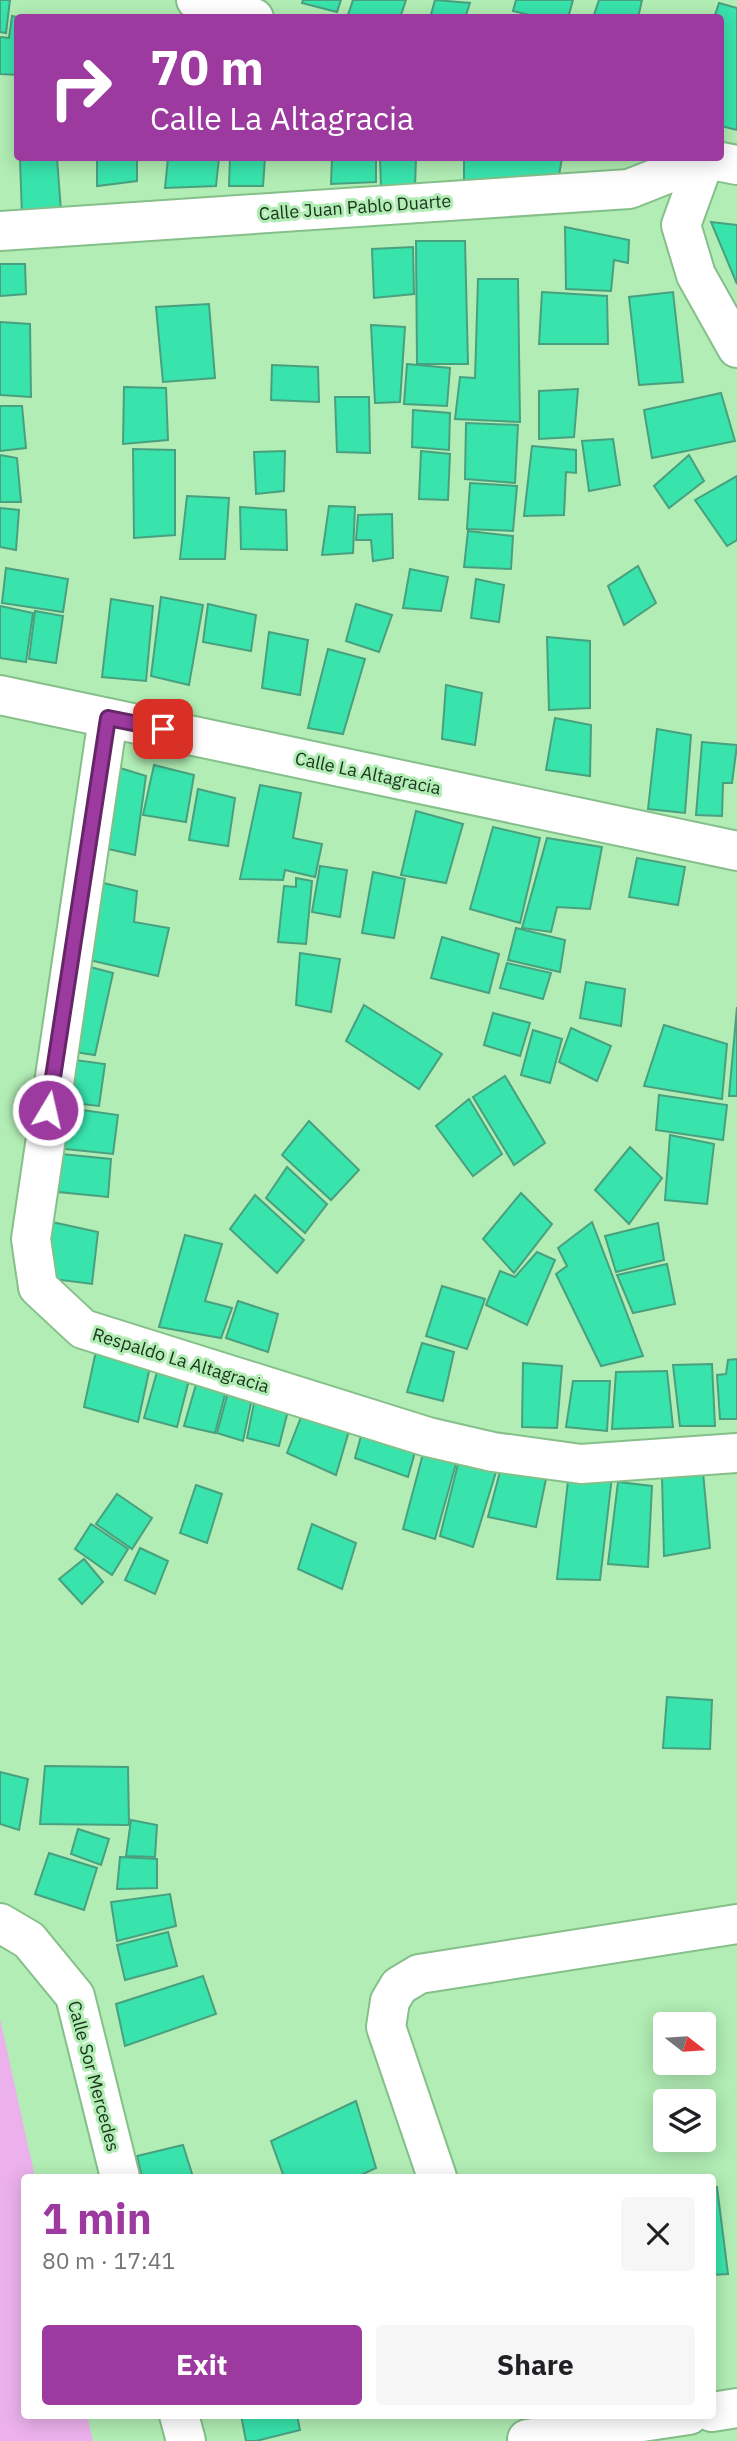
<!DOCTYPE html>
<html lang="en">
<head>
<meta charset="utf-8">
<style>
  body { margin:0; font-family:"IBM Plex Sans",sans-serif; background:#f6f6f6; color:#202124; height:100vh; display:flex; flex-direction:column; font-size:26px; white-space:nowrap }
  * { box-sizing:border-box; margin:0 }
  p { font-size:23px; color:#757577 }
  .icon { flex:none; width:38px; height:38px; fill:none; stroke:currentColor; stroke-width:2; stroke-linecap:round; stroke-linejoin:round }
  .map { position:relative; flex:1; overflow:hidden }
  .details { position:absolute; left:21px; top:2174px; width:695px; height:245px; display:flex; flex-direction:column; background:#fff; border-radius:7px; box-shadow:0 4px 18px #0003 }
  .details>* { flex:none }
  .hud { position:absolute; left:14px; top:14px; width:710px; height:147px; border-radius:7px; box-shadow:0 4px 18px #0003; background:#9c3aa0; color:#fff; overflow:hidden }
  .needle { width:46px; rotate:107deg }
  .controls { position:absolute; left:653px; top:2012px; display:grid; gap:14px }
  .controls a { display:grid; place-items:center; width:63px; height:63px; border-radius:7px; background:#fff; box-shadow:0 4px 18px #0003; font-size:35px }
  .pin { position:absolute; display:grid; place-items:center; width:60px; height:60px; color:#fff; margin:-30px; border-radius:14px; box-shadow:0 4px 10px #0006 }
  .me { position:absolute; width:77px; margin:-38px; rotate:9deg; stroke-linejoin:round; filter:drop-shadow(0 0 5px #0008) }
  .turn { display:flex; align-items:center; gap:24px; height:147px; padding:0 21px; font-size:32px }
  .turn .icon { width:91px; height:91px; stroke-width:2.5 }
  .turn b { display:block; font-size:49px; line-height:60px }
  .round { display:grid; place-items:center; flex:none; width:74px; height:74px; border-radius:7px; background:#f6f6f6 }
  .overview { display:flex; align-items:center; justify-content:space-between; height:119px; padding:0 21px }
  h1 { font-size:42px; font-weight:800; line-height:52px; color:#9c3aa0 }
  .button { display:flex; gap:14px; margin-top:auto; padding:14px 21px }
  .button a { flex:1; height:80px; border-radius:7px; background:#9c3aa0; color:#fff; font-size:28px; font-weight:800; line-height:80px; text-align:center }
  .button a+a { background:#f6f6f6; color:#202124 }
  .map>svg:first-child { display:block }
  .green { fill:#ecb1ec }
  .building { fill:#38e3ac; stroke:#49a07f; stroke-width:2 }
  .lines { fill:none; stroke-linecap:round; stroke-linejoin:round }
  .minor-casing { stroke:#85bf89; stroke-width:42 }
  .tertiary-casing { stroke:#85bf89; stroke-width:42 }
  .secondary-casing { stroke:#85bf89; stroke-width:42 }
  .minor { stroke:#fff; stroke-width:38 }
  .tertiary { stroke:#fff; stroke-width:38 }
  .secondary { stroke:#fff; stroke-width:38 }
  .route-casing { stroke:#652668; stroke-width:18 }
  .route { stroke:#9c3aa0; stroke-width:12 }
  .labels { text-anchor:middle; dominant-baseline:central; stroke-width:6; stroke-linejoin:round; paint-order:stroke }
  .street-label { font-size:18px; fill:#1b331d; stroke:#b1edb4 }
</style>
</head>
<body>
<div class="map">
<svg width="737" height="2441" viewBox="0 0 737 2441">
  <rect width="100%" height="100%" fill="#b1edb4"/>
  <path class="green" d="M0,2019L35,2177H24V2415H87L93,2441H0Z"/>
  <g class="building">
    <path d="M0,0H10L6,33L0,32Z"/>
    <path d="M303,0H341L337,12L302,3Z"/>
    <path d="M353,0H406L400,18H347Z"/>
    <path d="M435,0L470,3L465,18H430Z"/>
    <path d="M516,0H573L568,18H542L513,11Z"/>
    <path d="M599,0H642L638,18H593Z"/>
    <path d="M719,3L737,8V130L721,126V18H714Z"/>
    <path d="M12,16L22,18H18V75L0,74V37L9,38Z"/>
    <path d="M20,158H57L61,211L22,216Z"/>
    <path d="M97,158H137V181L97,186Z"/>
    <path d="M168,158H219L216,186L165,188Z"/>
    <path d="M230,158H265L263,186H229Z"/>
    <path d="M332,158H376V182L331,184Z"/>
    <path d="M380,158H416L415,187L381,188Z"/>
    <path d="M464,158H562L558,181L464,182Z"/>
    <path d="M711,222L737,225V284Z"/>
    <path d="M565,227L629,240L628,263L614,260L611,291L566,289Z"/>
    <path d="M416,241H465L468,364H417Z"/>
    <path d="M413,247L414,294L374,298L372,249Z"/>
    <path d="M0,264H25L26,294L0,296Z"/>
    <path d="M478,279H518L520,422L455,419L460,377L475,378Z"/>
    <path d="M542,292L607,296L608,344H539Z"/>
    <path d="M673,292L683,382L639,385L629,297Z"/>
    <path d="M209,304L215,378L163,382L156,307Z"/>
    <path d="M0,322L30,324L31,397L0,395Z"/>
    <path d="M371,325L405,327L400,402L375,403Z"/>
    <path d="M407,364L450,368L447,406L404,404Z"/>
    <path d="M272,365L318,367L319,402L271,400Z"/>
    <path d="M124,387L166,388L168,440L123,444Z"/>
    <path d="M578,389L574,437L539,439V391Z"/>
    <path d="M721,393L735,441L652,458L644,410Z"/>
    <path d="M335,397H369L370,453L337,452Z"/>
    <path d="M0,406H22L26,448L0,451Z"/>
    <path d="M413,410L450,413L449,450L412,447Z"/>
    <path d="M466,423L518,425L515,483L465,479Z"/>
    <path d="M613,439L620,485L589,491L582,441Z"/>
    <path d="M532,446L576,450V473L566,472L564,515L524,516Z"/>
    <path d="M133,449L175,450V535L134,538Z"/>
    <path d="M285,451L284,491L256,494L254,452Z"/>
    <path d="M421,451L450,454L448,500L419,499Z"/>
    <path d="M0,455L17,458L21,502H0Z"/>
    <path d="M689,455L704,481L669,508L654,486Z"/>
    <path d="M737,476V540L727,546L695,500Z"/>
    <path d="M470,483L517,486L513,531L467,529Z"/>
    <path d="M187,496L229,498L225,559H180Z"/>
    <path d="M329,506L355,507L353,553L322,555Z"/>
    <path d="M240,507L286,510L287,550L241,549Z"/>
    <path d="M0,508L19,510L16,550L0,547Z"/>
    <path d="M392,514L393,558L373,561L371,540H356L358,515Z"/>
    <path d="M468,531L513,536L511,569L464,567Z"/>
    <path d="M638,566L656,603L624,625L608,586Z"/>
    <path d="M6,568L68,579L63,612L2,603Z"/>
    <path d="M410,569L448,577L441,611L403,608Z"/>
    <path d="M476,579L504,585L499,622L471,618Z"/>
    <path d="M161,597L203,605L189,685L151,676Z"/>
    <path d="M111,599L153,606L146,681L102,677Z"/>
    <path d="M208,604L256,615L251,651L203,642Z"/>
    <path d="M356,604L392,615L379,652L346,641Z"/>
    <path d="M0,606L33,613L26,662L0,658Z"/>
    <path d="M35,611L63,616L56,663L29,659Z"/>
    <path d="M269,632L308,640L300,695L262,688Z"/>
    <path d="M547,637L590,641V708L549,710Z"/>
    <path d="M328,649L365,659L343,734L308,728Z"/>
    <path d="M446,685L482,693L475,745L442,739Z"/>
    <path d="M555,718L591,725L590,776L546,770Z"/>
    <path d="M657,729L691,735L685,813L648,809Z"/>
    <path d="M702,742L737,745L732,783H723L722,816L696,815Z"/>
    <path d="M107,764L146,776L135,855L95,846Z"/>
    <path d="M154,765L194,775L186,822L143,815Z"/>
    <path d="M260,785L301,793L293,838L322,844L315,877L285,870L283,880L240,879Z"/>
    <path d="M198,789L235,798L228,846L189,840Z"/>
    <path d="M416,811L463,824L446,883L401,875Z"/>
    <path d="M493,827L540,838L520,923L470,909Z"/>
    <path d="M547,838L602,847L590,909L557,907L551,932L522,928Z"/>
    <path d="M637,858L685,867L678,905L629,897Z"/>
    <path d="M320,866L347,870L340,917L312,912Z"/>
    <path d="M373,872L405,879L394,938L362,933Z"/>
    <path d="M296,878L312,881L306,944L278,942L284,886L296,887Z"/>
    <path d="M95,881L137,891L134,922L169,928L158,976L85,959Z"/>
    <path d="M516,928L565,940L560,972L508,960Z"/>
    <path d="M442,937L499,954L489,993L431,978Z"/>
    <path d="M300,953L340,959L331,1012L296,1005Z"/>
    <path d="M75,963L113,973L95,1055L61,1050Z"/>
    <path d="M507,963L551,973L543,999L500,988Z"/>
    <path d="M586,982L625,989L621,1026L580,1018Z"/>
    <path d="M364,1005L442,1054L419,1089L346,1041Z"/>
    <path d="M737,1007V1096H729Z"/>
    <path d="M493,1013L530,1023L520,1056L484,1045Z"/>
    <path d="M664,1025L727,1044L722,1099L644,1086Z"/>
    <path d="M571,1028L611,1046L597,1081L559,1062Z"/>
    <path d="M533,1030L562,1039L550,1083L521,1075Z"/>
    <path d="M60,1058L105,1064L99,1106L55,1101Z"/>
    <path d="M505,1076L545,1143L514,1165L473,1097Z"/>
    <path d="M659,1095L727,1105L723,1140L656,1130Z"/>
    <path d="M469,1099L502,1154L473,1176L436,1126Z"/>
    <path d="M54,1106L118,1115L113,1154L47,1147Z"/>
    <path d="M309,1121L359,1170L331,1200L282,1155Z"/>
    <path d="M670,1135L714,1144L707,1204L665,1200Z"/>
    <path d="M630,1147L662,1178L629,1224L595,1190Z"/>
    <path d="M61,1154L111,1159L108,1197L58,1192Z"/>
    <path d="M287,1167L327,1204L305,1233L266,1198Z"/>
    <path d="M521,1193L552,1224L514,1273L483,1239Z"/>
    <path d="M255,1195L304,1240L277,1273L230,1229Z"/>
    <path d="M52,1222L98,1232L92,1284L45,1278Z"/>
    <path d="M592,1222L643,1356L601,1366L556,1274L567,1266L558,1248Z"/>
    <path d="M658,1223L664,1260L616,1272L605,1236Z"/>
    <path d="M185,1235L222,1244L205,1301L232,1308L221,1338L159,1327Z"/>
    <path d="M537,1252L555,1260L527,1325L486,1305L500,1271L515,1277Z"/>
    <path d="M667,1264L675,1304L633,1313L617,1275Z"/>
    <path d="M442,1286L485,1299L467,1349L426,1336Z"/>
    <path d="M238,1301L278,1314L268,1352L226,1338Z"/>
    <path d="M422,1343L454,1352L443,1401L407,1392Z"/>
    <path d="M97,1346L151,1362L138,1422L84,1407Z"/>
    <path d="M737,1359V1419H720L717,1375L726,1374L728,1360Z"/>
    <path d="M523,1363L562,1366L557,1428L522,1427Z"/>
    <path d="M712,1364L715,1426H680L673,1365Z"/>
    <path d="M159,1365L191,1372L177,1427L144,1418Z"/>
    <path d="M667,1371L673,1427L612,1429L616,1372Z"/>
    <path d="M199,1374L228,1383L215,1433L184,1426Z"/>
    <path d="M231,1381L254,1389L243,1441L217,1433Z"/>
    <path d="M573,1381H610L607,1431L566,1427Z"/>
    <path d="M257,1388L291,1399L279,1446L247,1438Z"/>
    <path d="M305,1407L351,1424L336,1475L287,1453Z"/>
    <path d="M364,1425L417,1445L408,1477L355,1458Z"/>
    <path d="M424,1450L457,1460L435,1539L403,1529Z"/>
    <path d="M459,1460L496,1472L473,1547L440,1536Z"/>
    <path d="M501,1468L546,1479L536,1527L488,1517Z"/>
    <path d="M569,1472L612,1476L600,1580L557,1579Z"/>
    <path d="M703,1472L710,1548L664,1556L662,1477Z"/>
    <path d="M618,1482L652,1486L648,1567L608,1564Z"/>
    <path d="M196,1485L222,1494L207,1543L180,1533Z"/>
    <path d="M117,1494L152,1518L132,1549L96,1524Z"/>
    <path d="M91,1524L128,1549L112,1575L75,1549Z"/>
    <path d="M312,1524L356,1543L342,1589L298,1569Z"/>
    <path d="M140,1548L168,1561L155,1594L125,1580Z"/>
    <path d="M84,1559L103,1582L82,1604L59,1579Z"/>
    <path d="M667,1697L712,1700L710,1749L663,1748Z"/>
    <path d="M45,1766L128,1767L129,1825L40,1824Z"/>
    <path d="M0,1772L28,1779L19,1830L0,1824Z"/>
    <path d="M131,1820L157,1825L155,1857L126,1856Z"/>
    <path d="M78,1829L109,1839L101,1865L71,1854Z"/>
    <path d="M49,1853L97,1868L84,1910L35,1894Z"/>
    <path d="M120,1857L157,1859V1888L117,1889Z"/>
    <path d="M170,1894L176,1926L117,1941L111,1902Z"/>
    <path d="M168,1932L177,1966L125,1980L117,1945Z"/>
    <path d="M203,1976L216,2014L125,2046L116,2004Z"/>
    <path d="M356,2101L376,2168L357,2177H284L271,2141Z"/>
    <path d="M183,2145L193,2177H142L137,2156Z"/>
    <path d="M717,2187L728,2274L712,2275V2188Z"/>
    <path d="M241,2415H297L300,2430L256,2441H246Z"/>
  </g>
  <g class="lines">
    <g class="minor-casing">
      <g id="minor">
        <path d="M0,231L629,189L705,159"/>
        <path d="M0,695L737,851"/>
        <path d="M108,718L31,1239L38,1287L83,1329L428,1437L493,1452L581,1464L737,1453"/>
        <path d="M0,1923L29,1940L75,1996L120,2177"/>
        <path d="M437,2177L386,2027L390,2001L399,1986L419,1974L737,1924"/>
        <path d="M712,2412L737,2408"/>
        <path d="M179,2415L186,2441"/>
        <path d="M527,2439L689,2415"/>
      </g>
    </g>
    <g class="tertiary-casing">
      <path id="tertiary" d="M705,159L681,225L696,275L737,348"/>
    </g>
    <g class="secondary-casing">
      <g id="secondary">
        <path d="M196,0L254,18"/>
        <path d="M701,158L737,165"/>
      </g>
    </g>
    <use href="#minor" class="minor"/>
    <use href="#tertiary" class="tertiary"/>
    <use href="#secondary" class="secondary"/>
  </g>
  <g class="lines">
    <g class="route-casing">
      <path id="route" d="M48,1110L108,718L163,729"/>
    </g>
    <use href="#route" class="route"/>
  </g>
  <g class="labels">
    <g class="street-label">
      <text transform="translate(355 207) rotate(-4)">Calle Juan Pablo Duarte</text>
      <text transform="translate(368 773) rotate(12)">Calle La Altagracia</text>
      <text transform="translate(181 1360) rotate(17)">Respaldo La Altagracia</text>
      <text transform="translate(94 2076) rotate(75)">Calle Sor Mercedes</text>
    </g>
  </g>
</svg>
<div class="controls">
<a><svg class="needle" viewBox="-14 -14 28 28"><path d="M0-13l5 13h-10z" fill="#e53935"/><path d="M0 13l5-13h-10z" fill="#757577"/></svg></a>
<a><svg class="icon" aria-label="layers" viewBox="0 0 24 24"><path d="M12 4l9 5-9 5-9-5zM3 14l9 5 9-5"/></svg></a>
</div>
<div class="pin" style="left:163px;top:729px;background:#d93025"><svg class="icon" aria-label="arrive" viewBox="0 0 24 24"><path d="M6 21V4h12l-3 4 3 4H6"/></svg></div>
<svg class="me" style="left:48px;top:1110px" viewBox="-20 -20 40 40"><circle r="17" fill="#9c3aa0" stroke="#fff" stroke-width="3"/><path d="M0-11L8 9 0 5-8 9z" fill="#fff"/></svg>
<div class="hud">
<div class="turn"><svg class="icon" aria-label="right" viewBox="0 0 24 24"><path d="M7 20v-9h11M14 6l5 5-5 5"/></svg><div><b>70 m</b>Calle La Altagracia</div></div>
</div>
<section class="details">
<div class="overview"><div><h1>1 min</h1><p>80 m · 17:41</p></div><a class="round"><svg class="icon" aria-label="close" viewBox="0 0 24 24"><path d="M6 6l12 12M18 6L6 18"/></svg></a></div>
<div class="button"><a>Exit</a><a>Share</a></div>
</section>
</div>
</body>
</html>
